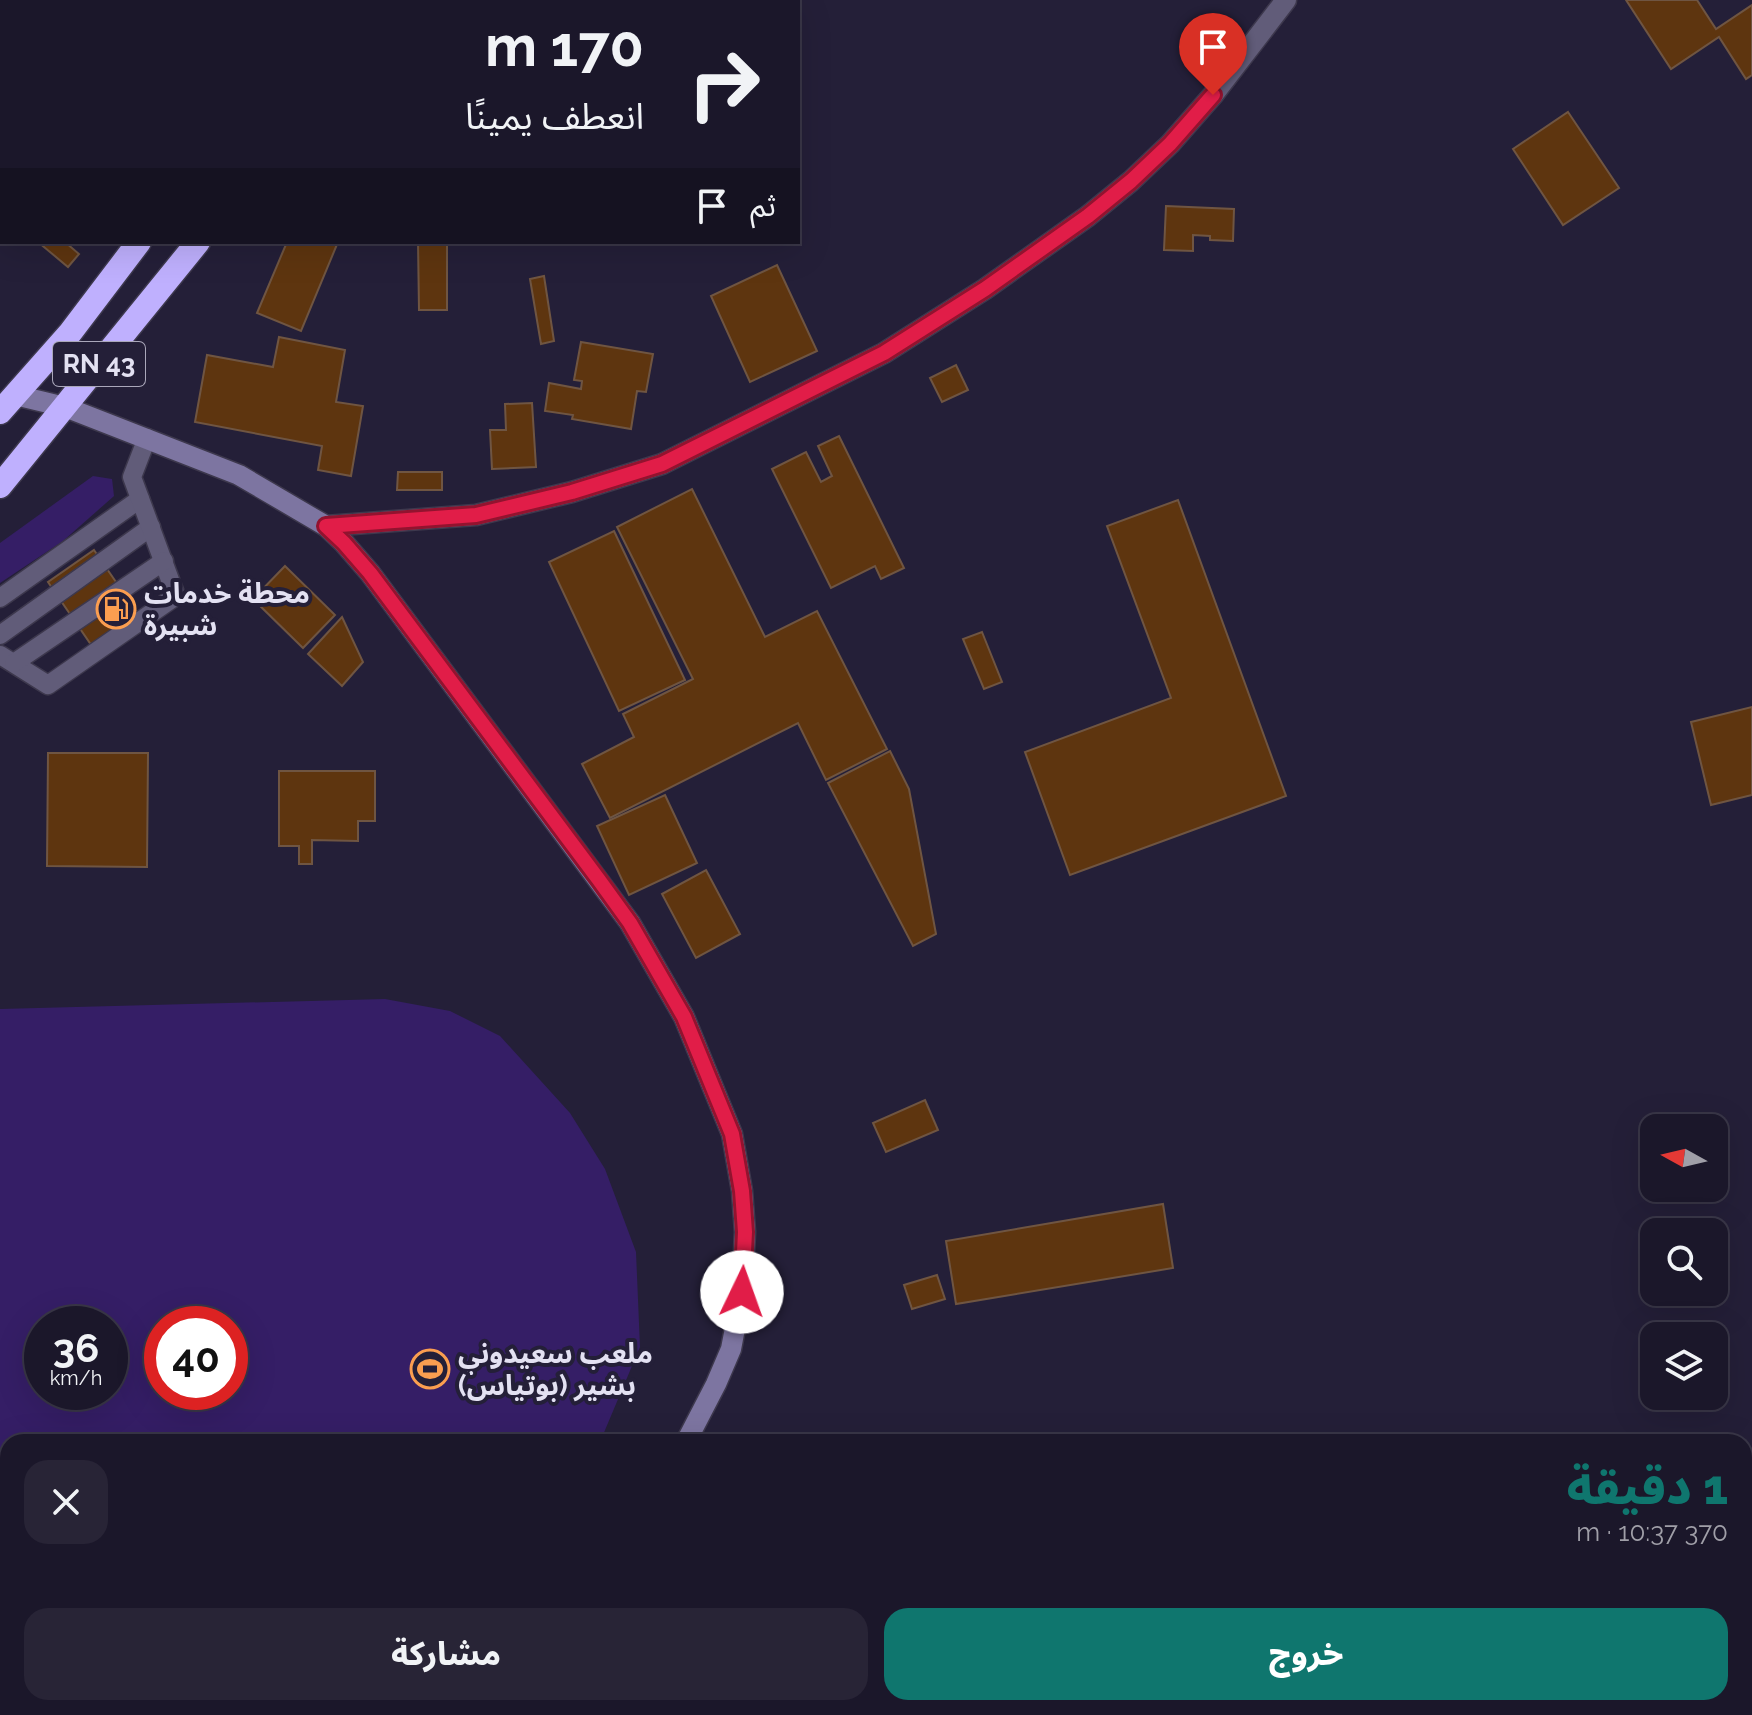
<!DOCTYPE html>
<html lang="ar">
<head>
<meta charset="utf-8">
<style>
  body { margin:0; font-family:Raleway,"Noto Sans Arabic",sans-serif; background:#282436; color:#f1f3f6; direction:rtl; height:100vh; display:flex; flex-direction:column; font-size:30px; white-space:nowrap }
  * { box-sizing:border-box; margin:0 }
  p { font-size:26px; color:#a09fa8 }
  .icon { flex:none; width:44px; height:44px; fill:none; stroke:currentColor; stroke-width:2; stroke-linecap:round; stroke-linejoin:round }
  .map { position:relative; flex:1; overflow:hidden; direction:ltr }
  .side { position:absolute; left:0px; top:1434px; width:1752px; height:282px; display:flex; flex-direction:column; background:#1b172a; border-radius:24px 24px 0 0; box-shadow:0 8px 32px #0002,0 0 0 2px #393647; direction:rtl }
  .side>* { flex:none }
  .guide { position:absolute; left:0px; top:0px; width:800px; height:244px; box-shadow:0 8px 32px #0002,0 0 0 2px #393647; direction:rtl; background:#1b172a; color:#f1f3f6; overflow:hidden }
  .needle { width:52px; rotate:278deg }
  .controls { position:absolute; left:1640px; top:1114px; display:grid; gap:16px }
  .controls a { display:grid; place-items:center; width:88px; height:88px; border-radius:16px; background:#1b172a; box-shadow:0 8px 32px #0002,0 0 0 2px #393647; font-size:40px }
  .speed { position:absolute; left:24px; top:1306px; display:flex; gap:16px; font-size:40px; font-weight:700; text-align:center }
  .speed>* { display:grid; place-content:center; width:104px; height:104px; border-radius:50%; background:#1b172a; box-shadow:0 8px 32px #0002,0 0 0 2px #393647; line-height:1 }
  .speed small { font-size:20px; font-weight:400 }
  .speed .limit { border:12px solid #d22; background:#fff; color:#111 }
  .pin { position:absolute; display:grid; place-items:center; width:68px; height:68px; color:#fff; margin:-82px -34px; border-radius:50% 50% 50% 0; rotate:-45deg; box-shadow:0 0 8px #0007 }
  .pin .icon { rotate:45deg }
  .me { position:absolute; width:88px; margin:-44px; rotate:3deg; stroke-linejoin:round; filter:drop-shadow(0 0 6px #0008) }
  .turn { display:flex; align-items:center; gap:28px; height:168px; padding:0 24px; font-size:36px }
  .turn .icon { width:104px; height:104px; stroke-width:2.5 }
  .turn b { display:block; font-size:56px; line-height:68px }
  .then { display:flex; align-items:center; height:76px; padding:0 24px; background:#0003; gap:16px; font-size:30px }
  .round { display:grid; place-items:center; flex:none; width:84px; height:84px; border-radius:24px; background:#282436 }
  .headline { display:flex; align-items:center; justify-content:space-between; height:136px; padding:0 24px }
  h1 { font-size:48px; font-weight:800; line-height:60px; color:#0f766e }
  .action { display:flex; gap:16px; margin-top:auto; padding:16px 24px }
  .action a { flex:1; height:92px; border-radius:24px; background:#0f766e; color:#fff; font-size:32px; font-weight:800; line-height:92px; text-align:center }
  .action a+a { background:#282436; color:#f1f3f6 }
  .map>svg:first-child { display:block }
  .green { fill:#351e66; fill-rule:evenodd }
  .building { fill:#5e350f; stroke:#6f5542; stroke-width:2 }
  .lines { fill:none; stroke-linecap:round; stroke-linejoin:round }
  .lane-casing { stroke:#3d384d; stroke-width:21 }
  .street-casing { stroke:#3d384d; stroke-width:23 }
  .secondary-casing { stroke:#3d384d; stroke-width:23 }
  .highway-casing { stroke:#3d384d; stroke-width:27 }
  .lane { stroke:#615c79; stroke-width:18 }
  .street { stroke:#615c79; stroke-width:20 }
  .secondary { stroke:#7d75a1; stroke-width:20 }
  .highway { stroke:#bfb0fe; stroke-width:24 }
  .route-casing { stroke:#92132f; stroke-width:20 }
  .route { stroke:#e11d48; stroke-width:14 }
  .labels { text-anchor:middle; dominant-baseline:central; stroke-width:8; stroke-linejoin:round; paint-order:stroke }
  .shield { fill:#241f38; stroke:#aaa7ba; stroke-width:2 }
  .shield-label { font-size:26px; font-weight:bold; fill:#e3e1f2 }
  .poi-label { font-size:28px; font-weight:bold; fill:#e3e1f2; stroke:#241f38; text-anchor:start }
</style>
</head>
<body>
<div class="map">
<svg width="1752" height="1715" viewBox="0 0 1752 1715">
  <rect width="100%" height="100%" fill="#241f38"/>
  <g class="green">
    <path d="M93,476L112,479L114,496L63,541L0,583V543Z"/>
    <path d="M385,999L450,1011L500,1036L570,1113L605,1169L636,1252L640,1347L600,1442H8V1708H462L457,1715H0V1009ZM42,1324H110V1392H42ZM162,1324H230V1392H162Z"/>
  </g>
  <g class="building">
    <path d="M1626,0H1697L1716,29L1752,5V75L1746,79L1719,37L1671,69Z"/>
    <path d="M1568,112L1619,188L1563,225L1513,149Z"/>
    <path d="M2,154V212L0,210V157Z"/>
    <path d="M1166,206L1234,209L1233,241L1210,240V236L1193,235V251L1164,250Z"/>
    <path d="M38,242H65L79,254L68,267Z"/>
    <path d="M287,242H338L301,331L257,313Z"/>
    <path d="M418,242H447V310H419Z"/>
    <path d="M777,265L817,351L750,382L711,296Z"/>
    <path d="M544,276L554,341L541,344L530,279Z"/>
    <path d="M279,337L345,350L336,402L363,406L351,476L318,470L322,446L195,422L207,355L273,367Z"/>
    <path d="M581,342L653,354L646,392L637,391L631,429L572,419L573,415L545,411L549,383L581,389L582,381L574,380Z"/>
    <path d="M956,365L968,390L942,402L930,378Z"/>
    <path d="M532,403L536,467L492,469L490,430H506L505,404Z"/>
    <path d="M839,436L904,568L881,579L875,566L831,588L772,469L806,452L821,482L832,476L818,446Z"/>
    <path d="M398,472H442V490H397Z"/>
    <path d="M692,489L765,637L817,611L887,749L826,780L798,723L610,818L582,764L634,737L623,714L693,679L617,527Z"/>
    <path d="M1178,500L1286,796L1070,875L1025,752L1171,698L1107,526Z"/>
    <path d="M614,531L685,680L619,711L549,562Z"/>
    <path d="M94,550L140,617L94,649L48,582Z"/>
    <path d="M285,566L335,615L303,648L253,599Z"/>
    <path d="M342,617L363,662L342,686L308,654Z"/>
    <path d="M982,632L1002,682L984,689L963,639Z"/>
    <path d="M1752,707V795L1711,805L1691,722Z"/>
    <path d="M890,751L909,789L936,934L913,946L828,783Z"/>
    <path d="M48,753H148L147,867L47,866Z"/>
    <path d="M279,771H375V821H358V841L312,840V864H299V846H279Z"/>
    <path d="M665,795L697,863L629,895L597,826Z"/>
    <path d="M706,870L740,934L696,958L662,894Z"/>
    <path d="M925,1100L938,1130L886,1152L873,1123Z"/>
    <path d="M1163,1204L1173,1268L956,1304L946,1241Z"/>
    <path d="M937,1275L945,1299L912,1309L904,1285Z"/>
  </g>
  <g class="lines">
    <g class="lane-casing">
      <g id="lane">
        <path d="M0,598L140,499"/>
        <path d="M0,635L151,527"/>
        <path d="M0,655L48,685L176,596L132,477L147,438"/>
        <path d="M14,663L164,561"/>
      </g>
    </g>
    <g class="street-casing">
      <path id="street" d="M326,526L476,515L572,492L662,464L884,353L985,289L1088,216L1131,181L1170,144L1213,95L1286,0"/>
    </g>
    <g class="secondary-casing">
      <g id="secondary">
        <path d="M15,395L65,407L239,475L326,526L344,543L370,573L630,923L684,1017L732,1134L742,1191L745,1232L742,1292L731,1349L716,1384L686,1442"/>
        <path d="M526,1715L530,1708"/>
      </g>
    </g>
    <g class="highway-casing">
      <g id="highway">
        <path d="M271,2L272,0"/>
        <path d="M335,2L336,0"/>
        <path d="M0,412L70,333L139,242"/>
        <path d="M0,486L198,242"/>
      </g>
    </g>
    <use href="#lane" class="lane"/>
    <use href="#street" class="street"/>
    <use href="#secondary" class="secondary"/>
    <use href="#highway" class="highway"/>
  </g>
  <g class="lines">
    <g class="route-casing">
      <path id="route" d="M742,1292L745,1232L742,1191L732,1134L684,1017L630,923L599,880L370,573L344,543L326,526L476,515L572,492L662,464L884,353L985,289L1088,216L1131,181L1170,144L1213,95"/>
    </g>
    <use href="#route" class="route"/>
  </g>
  <defs>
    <g id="fuel-ring" transform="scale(2)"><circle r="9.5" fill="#241f38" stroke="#fb9e50" stroke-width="1.5"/><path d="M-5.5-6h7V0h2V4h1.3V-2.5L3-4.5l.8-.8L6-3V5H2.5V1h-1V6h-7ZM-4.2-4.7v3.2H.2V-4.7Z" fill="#fb9e50"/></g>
    <g id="stadium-ring" transform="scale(2)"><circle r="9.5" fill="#241f38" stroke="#fb9e50" stroke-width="1.5"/><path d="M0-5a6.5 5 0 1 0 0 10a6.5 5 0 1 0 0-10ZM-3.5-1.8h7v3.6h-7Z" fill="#fb9e50"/></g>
  </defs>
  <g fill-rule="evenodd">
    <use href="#fuel-ring" x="116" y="609"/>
    <use href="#stadium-ring" x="430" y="1369"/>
  </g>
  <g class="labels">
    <rect class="shield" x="53" y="342" width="92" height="44" rx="6"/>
    <g class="shield-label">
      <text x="99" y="364">RN 43</text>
    </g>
    <g class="poi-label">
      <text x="144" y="593">محطة خدمات<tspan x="144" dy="32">شبيرة</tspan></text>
      <text x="458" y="1353">ملعب سعيدوني<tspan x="458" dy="32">بشير (بوتياس)</tspan></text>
    </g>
  </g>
</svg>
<div class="controls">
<a><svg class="needle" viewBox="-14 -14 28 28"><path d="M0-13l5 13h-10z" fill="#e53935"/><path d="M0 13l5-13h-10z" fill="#a09fa8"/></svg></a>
<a><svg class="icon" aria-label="search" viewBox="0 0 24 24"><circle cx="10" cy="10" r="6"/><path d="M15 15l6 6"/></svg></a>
<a><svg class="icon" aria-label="layers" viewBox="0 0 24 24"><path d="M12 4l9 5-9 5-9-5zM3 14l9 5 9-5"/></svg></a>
</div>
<div class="speed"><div>36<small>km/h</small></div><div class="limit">40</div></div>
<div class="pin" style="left:1213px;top:95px;background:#d93025"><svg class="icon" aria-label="arrive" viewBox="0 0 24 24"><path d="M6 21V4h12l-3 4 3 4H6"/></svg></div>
<svg class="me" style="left:742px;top:1292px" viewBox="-20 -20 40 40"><circle r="19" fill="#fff"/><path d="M0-13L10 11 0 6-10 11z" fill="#e11d48"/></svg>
<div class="guide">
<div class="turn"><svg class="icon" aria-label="right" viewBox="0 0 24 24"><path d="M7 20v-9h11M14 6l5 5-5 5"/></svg><div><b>170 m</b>انعطف يمينًا</div></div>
<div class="then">ثم<svg class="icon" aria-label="arrive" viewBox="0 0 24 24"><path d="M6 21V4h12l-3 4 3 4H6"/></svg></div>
</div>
<section class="side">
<div class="headline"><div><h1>1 دقيقة</h1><p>370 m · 10:37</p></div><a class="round"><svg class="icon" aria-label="close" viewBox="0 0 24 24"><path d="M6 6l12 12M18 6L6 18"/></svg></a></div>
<div class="action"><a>خروج</a><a>مشاركة</a></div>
</section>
</div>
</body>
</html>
